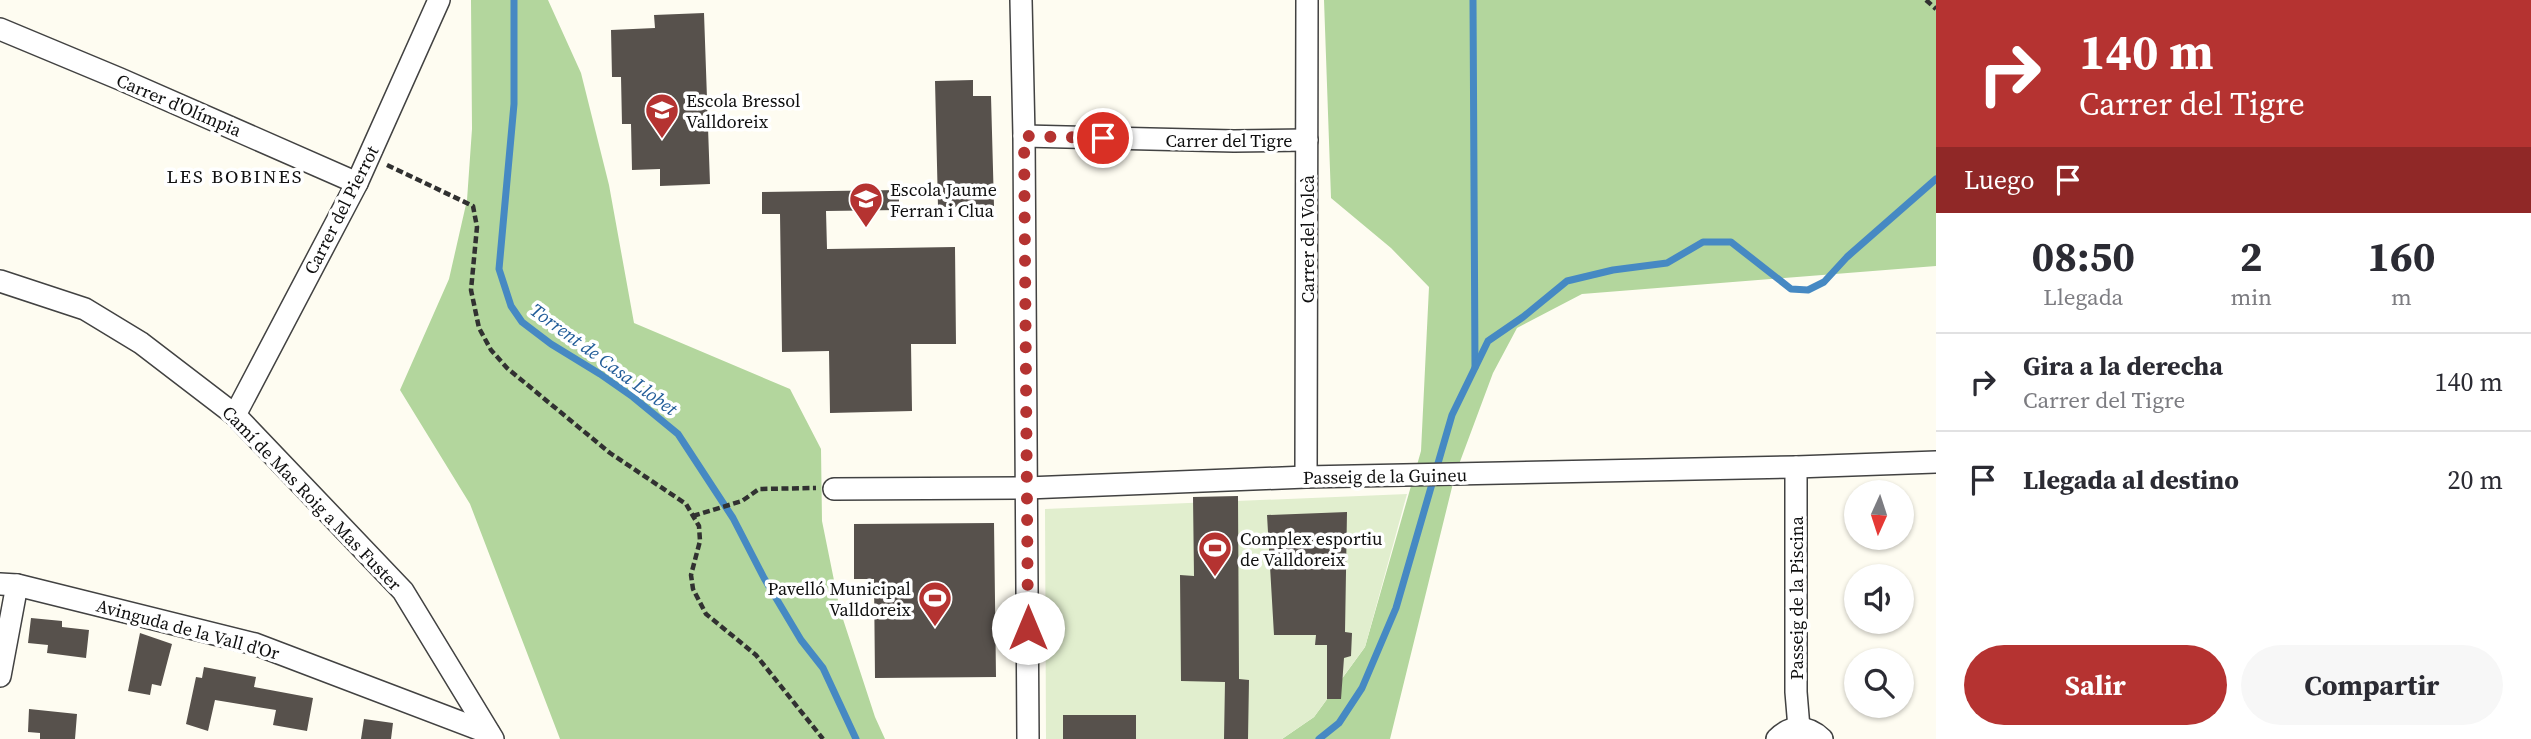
<!DOCTYPE html>
<html lang="es">
<head>
<meta charset="utf-8">
<style>
  body { margin:0; font-family:"Source Serif 4",serif; background:#f7f7f7; color:#2b2b33; height:100vh; display:flex; flex-direction:column; font-size:26px; white-space:nowrap }
  * { box-sizing:border-box; margin:0 }
  p { font-size:23px; color:#7c7c81 }
  .icon { flex:none; width:38px; height:38px; fill:none; stroke:currentColor; stroke-width:2; stroke-linecap:round; stroke-linejoin:round }
  .map { position:relative; flex:1; overflow:hidden }
  .sheet { display:flex; flex-direction:column; background:#fff; width:595px }
  .sheet>* { flex:none }
  .hud { background:#b53331; color:#fff; overflow:hidden }
  .needle { width:46px; rotate:183deg }
  .controls { position:absolute; left:1844px; top:480px; display:grid; gap:14px }
  .controls a { display:grid; place-items:center; width:70px; height:70px; border-radius:50%; background:#fff; box-shadow:0 2px 5px #0004; font-size:35px }
  .pin { position:absolute; display:grid; place-items:center; width:60px; height:60px; color:#fff; margin:-30px; border:4px solid #fff; border-radius:50%; box-shadow:0 2px 7px #0007 }
  .me { position:absolute; width:77px; margin:-38px; rotate:0deg; stroke-linejoin:round; filter:drop-shadow(0 0 5px #0008) }
  .turn { display:flex; align-items:center; gap:24px; height:147px; padding:0 28px; font-size:32px }
  .turn .icon { width:91px; height:91px; stroke-width:2.5 }
  .turn b { display:block; font-size:49px; line-height:60px }
  .then { display:flex; align-items:center; height:66px; padding:0 28px; background:#0003; gap:14px; font-size:26px }
  .eta { display:flex; justify-content:space-evenly; align-items:center; height:119px; text-align:center }
  .eta b { font-size:42px; font-weight:700; line-height:49px }
  .button { display:flex; gap:14px; margin-top:auto; padding:14px 28px }
  .button a { flex:1; height:80px; border-radius:42px; background:#b53331; color:#fff; font-size:28px; font-weight:700; line-height:80px; text-align:center }
  .button a+a { background:#f7f7f7; color:#2b2b33 }
  ul { padding:0; list-style:none }
  li { display:flex; align-items:center; gap:21px; height:98px; padding:0 28px; border-top:2px solid #e1e1e2 }
  li div { flex:1 }
  li b { display:block; font-size:26px }
  li em { font-style:normal }
  main { display:flex; flex:1; min-height:0 }
  .map>svg:first-child { display:block }
  .forest { fill:#b3d69d }
  .pitch { fill:#e1eece }
  .lines { fill:none; stroke-linecap:round; stroke-linejoin:round }
  .stream { stroke:#4689c3; stroke-width:7 }
  .building { fill:#57514c }
  .street-casing { stroke:#424242; stroke-width:24 }
  .path { stroke:#313131; stroke-width:4.5; stroke-dasharray:7 3.5; stroke-linecap:butt }
  .street { stroke:#fff; stroke-width:21 }
  .route { stroke:#b53331; stroke-width:12; stroke-dasharray:0 21.6 }
  .labels { text-anchor:middle; dominant-baseline:central; stroke-width:7; stroke-linejoin:round; paint-order:stroke }
  .poi-label { font-size:18px; fill:#0f0f0f; stroke:#fff; text-anchor:start }
  .street-label { font-size:18px; fill:#0f0f0f; stroke:#fff }
  .neighbourhood-label { font-size:19px; letter-spacing:2px; fill:#0f0f0f; stroke:#fff }
  .water-label { font-size:19px; font-style:italic; fill:#215c98; stroke:#fff }
</style>
</head>
<body>
<main>
<div class="map">
<svg width="1936" height="739" viewBox="0 0 1936 739">
  <rect width="100%" height="100%" fill="#fefcf1"/>
  <g class="forest">
    <path d="M471,0H548L581,73L609,185L634,323L790,389L821,449L822,521L840,610L875,717L885,739H560L470,504L400,390L449,279L467,200L472,129Z"/>
    <path d="M1324,0H1936V266L1582,294L1517,328L1493,373L1455,475L1390,739H1282L1314,717L1365,647L1421,451L1429,287L1391,248L1331,198Z"/>
  </g>
  <path class="pitch" d="M1407,494L1365,647L1314,717L1282,739H1046L1045,509Z"/>
  <g class="lines">
    <g class="stream">
      <path d="M514,0V104L499,269L511,306L522,322L551,344L600,374L633,397L678,434L733,518L764,578L801,640L823,668L856,739"/>
      <path d="M1473,0L1475,367"/>
      <path d="M1319,739L1339,723L1362,688L1396,608L1452,415L1488,341L1523,317L1567,281L1613,270L1667,263L1703,242H1731L1791,289L1808,290L1824,282L1847,257L1936,179"/>
    </g>
  </g>
  <g class="building">
    <path d="M704,13L710,184L660,186V169L632,170L631,124H622L621,77H612L611,30L655,28L654,15Z"/>
    <path d="M973,80V96H991L994,206L938,207L935,81Z"/>
    <path d="M899,190V210L826,211L827,249L955,247L956,344H911L912,411L830,413L829,351L782,352L780,214H762V192Z"/>
    <path d="M1238,496L1239,679L1249,680L1248,739H1224L1225,682L1181,681L1180,575L1194,576L1193,497Z"/>
    <path d="M1347,512L1345,632L1352,633L1351,656L1344,658L1341,699H1327V645H1315L1316,635H1274L1267,515Z"/>
    <path d="M994,523L996,677L875,678L874,579H854V524Z"/>
    <path d="M31,618L62,621V627L89,630L86,658L47,653L48,645L28,643Z"/>
    <path d="M140,633L172,644L161,686L152,684L150,695L128,691Z"/>
    <path d="M204,667L256,677L254,687L313,698L307,731L273,725L276,710L215,700L208,731L186,724L196,677L202,678Z"/>
    <path d="M29,709L77,714L75,739H40V733L28,732Z"/>
    <rect x="1063" y="715" width="73" height="24"/>
    <path d="M364,719L393,723L391,739H361Z"/>
  </g>
  <g class="lines">
    <g class="street-casing">
      <g id="street">
        <path d="M1021,0L1024,136L1028,739"/>
        <path d="M0,29L120,79L357,183"/>
        <path d="M1024,136L1234,141L1307,140"/>
        <path d="M0,281L85,309L141,343L235,415L403,591L493,739"/>
        <path d="M235,415L357,183L439,0"/>
        <path d="M1796,467V692L1799,728"/>
        <path d="M1306,477L1307,0"/>
        <path d="M834,489L1027,488L1306,477L1796,467L1936,462"/>
        <path d="M0,584L17,585L255,644L489,733"/>
        <path d="M0,676L17,585"/>
        <path d="M1777,739C1790,725 1808,725 1822,739"/>
      </g>
    </g>
    <g class="path">
      <path d="M1926,0L1936,9"/>
      <path d="M387,165L473,206L477,227L471,290L479,328L491,350L507,368L610,453L686,504L699,526L700,541L691,575L693,589L706,614L756,655L823,739"/>
      <path d="M693,516L742,501L759,489L816,488"/>
    </g>
    <use href="#street" class="street"/>
  </g>
  <g class="lines">
    <path class="route" d="M1028,628L1024,136L1103,138"/>
  </g>
  <defs>
    <g id="school-pin" transform="scale(1.75)"><path d="M0 17L-7.5 6A9.5 9.5 0 1 1 7.5 6Z" fill="#b53331" stroke="#fff"/><path d="M0-5L7-2L0 1L-7-2ZM-4 1L0 2.5L4 1V4Q0 6-4 4Z" fill="#fff"/></g>
    <g id="stadium-pin" transform="scale(1.75)"><path d="M0 17L-7.5 6A9.5 9.5 0 1 1 7.5 6Z" fill="#b53331" stroke="#fff"/><path d="M0-5a6.5 5 0 1 0 0 10a6.5 5 0 1 0 0-10ZM-3.5-1.8h7v3.6h-7Z" fill="#fff"/></g>
  </defs>
  <g fill-rule="evenodd">
    <use href="#school-pin" x="662" y="110"/>
    <use href="#school-pin" x="866" y="199"/>
    <use href="#stadium-pin" x="1215" y="548"/>
    <use href="#stadium-pin" x="935" y="598"/>
  </g>
  <g class="labels">
    <g class="poi-label">
      <text x="686" y="100">Escola Bressol<tspan x="686" dy="21">Valldoreix</tspan></text>
      <text x="890" y="189">Escola Jaume<tspan x="890" dy="21">Ferran i Clua</tspan></text>
      <text x="1240" y="538">Complex esportiu<tspan x="1240" dy="21">de Valldoreix</tspan></text>
      <text x="911" y="588" text-anchor="end">Pavelló Municipal<tspan x="911" dy="21">Valldoreix</tspan></text>
    </g>
    <g class="street-label">
      <text transform="translate(179 105) rotate(23)">Carrer d'Olímpia</text>
      <text x="1229" y="140">Carrer del Tigre</text>
      <text transform="translate(341 210) rotate(-63)">Carrer del Pierrot</text>
      <text transform="translate(1307 239) rotate(-90)">Carrer del Volcà</text>
      <text transform="translate(1385 476) rotate(-1)">Passeig de la Guineu</text>
      <text transform="translate(312 498) rotate(46)">Camí de Mas Roig a Mas Fuster</text>
      <text transform="translate(1796 598) rotate(-90)">Passeig de la Piscina</text>
      <text transform="translate(188 629) rotate(15)">Avinguda de la Vall d'Or</text>
    </g>
    <g class="neighbourhood-label">
      <text x="235" y="176">LES BOBINES</text>
    </g>
    <g class="water-label">
      <text transform="translate(604 359) rotate(36)">Torrent de Casa Llobet</text>
    </g>
  </g>
</svg>
<div class="controls">
<a><svg class="needle" viewBox="-14 -14 28 28"><path d="M0-13l5 13h-10z" fill="#e53935"/><path d="M0 13l5-13h-10z" fill="#7c7c81"/></svg></a>
<a><svg class="icon" aria-label="sound" viewBox="0 0 24 24"><path d="M4 9h4l5-4v14l-5-4H4zM17 9q2 3 0 6"/></svg></a>
<a><svg class="icon" aria-label="search" viewBox="0 0 24 24"><circle cx="10" cy="10" r="6"/><path d="M15 15l6 6"/></svg></a>
</div>
<div class="pin" style="left:1103px;top:138px;background:#d93025"><svg class="icon" aria-label="arrive" viewBox="0 0 24 24"><path d="M6 21V4h12l-3 4 3 4H6"/></svg></div>
<svg class="me" style="left:1028px;top:628px" viewBox="-20 -20 40 40"><circle r="19" fill="#fff"/><path d="M0-13L10 11 0 6-10 11z" fill="#b53331"/></svg>
</div>
<section class="sheet">
<div class="hud">
<div class="turn"><svg class="icon" aria-label="right" viewBox="0 0 24 24"><path d="M7 20v-9h11M14 6l5 5-5 5"/></svg><div><b>140 m</b>Carrer del Tigre</div></div>
<div class="then">Luego<svg class="icon" aria-label="arrive" viewBox="0 0 24 24"><path d="M6 21V4h12l-3 4 3 4H6"/></svg></div>
</div>
<div class="eta">
<div><b>08:50</b><p>Llegada</p></div>
<div><b>2</b><p>min</p></div>
<div><b>160</b><p>m</p></div>
</div>
<ul>
<li><svg class="icon" aria-label="right" viewBox="0 0 24 24"><path d="M7 20v-9h11M14 6l5 5-5 5"/></svg><div><b>Gira a la derecha</b><p>Carrer del Tigre</p></div><em>140 m</em></li>
<li><svg class="icon" aria-label="arrive" viewBox="0 0 24 24"><path d="M6 21V4h12l-3 4 3 4H6"/></svg><div><b>Llegada al destino</b></div><em>20 m</em></li>
</ul>
<div class="button"><a>Salir</a><a>Compartir</a></div>
</section>
</main>
</body>
</html>
